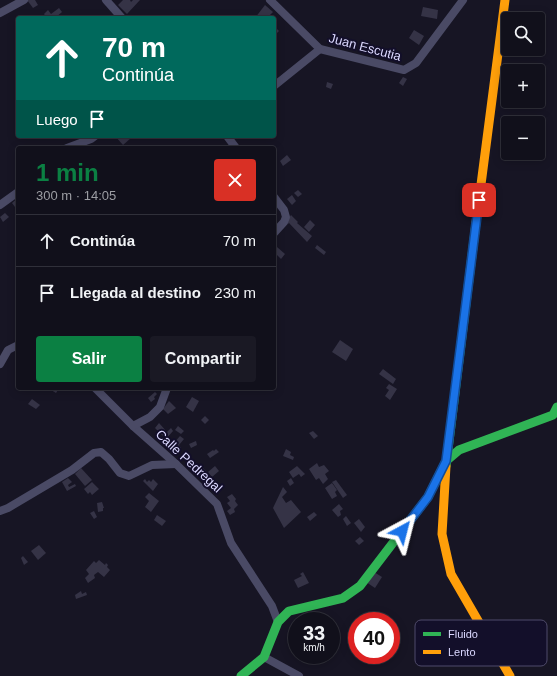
<!DOCTYPE html>
<html lang="es">
<head>
<meta charset="utf-8">
<style>
  body { margin:0; font-family:Helvetica,sans-serif; background:#1a1924; color:#f1f3f6; height:100vh; display:flex; flex-direction:column; font-size:15px; white-space:nowrap }
  * { box-sizing:border-box; margin:0 }
  p { font-size:13px; color:#9c9da3 }
  .icon { flex:none; width:22px; height:22px; fill:none; stroke:currentColor; stroke-width:2; stroke-linecap:round; stroke-linejoin:round }
  .map { position:relative; flex:1; overflow:hidden }
  .details { position:absolute; left:16px; top:146px; width:260px; height:244px; display:flex; flex-direction:column; background:#11101b; border-radius:4px; box-shadow:0 2px 10px #0003,0 0 0 1px #30303a }
  .details>* { flex:none }
  .hud { position:absolute; left:16px; top:16px; width:260px; height:122px; border-radius:4px; box-shadow:0 2px 10px #0003,0 0 0 1px #30303a; background:#00695c; color:#fff; overflow:hidden }
  .buttons { position:absolute; left:501px; top:12px; display:grid; gap:8px }
  .buttons a { display:grid; place-items:center; width:44px; height:44px; border-radius:4px; background:#11101b; box-shadow:0 2px 10px #0003,0 0 0 1px #30303a; font-size:20px }
  .speed { position:absolute; left:288px; top:612px; display:flex; gap:8px; font-size:20px; font-weight:700; text-align:center }
  .speed>* { display:grid; place-content:center; width:52px; height:52px; border-radius:50%; background:#11101b; box-shadow:0 2px 10px #0003,0 0 0 1px #30303a; line-height:1 }
  .speed small { font-size:10px; font-weight:400 }
  .speed .limit { border:6px solid #d22; background:#fff; color:#111 }
  .pin { position:absolute; display:grid; place-items:center; width:34px; height:34px; color:#fff; margin:-17px; border-radius:8px; box-shadow:0 2px 6px #0006 }
  .me { position:absolute; width:44px; margin:-22px; rotate:38deg; stroke-linejoin:round; filter:drop-shadow(0 0 3px #0008) }
  .turn { display:flex; align-items:center; gap:14px; height:84px; padding:0 20px; font-size:18px }
  .turn .icon { width:52px; height:52px; stroke-width:2.5 }
  .turn b { display:block; font-size:28px; line-height:34px }
  .then { display:flex; align-items:center; height:38px; padding:0 20px; background:#0003; gap:8px; font-size:15px }
  .round { display:grid; place-items:center; flex:none; width:42px; height:42px; border-radius:4px; background:#1a1924 }
  .head { display:flex; align-items:center; justify-content:space-between; height:68px; padding:0 20px }
  h1 { font-size:24px; font-weight:700; line-height:30px; color:#0b8043 }
  .action { display:flex; gap:8px; margin-top:auto; padding:8px 20px }
  .action a { flex:1; height:46px; border-radius:4px; background:#0b8043; color:#fff; font-size:16px; font-weight:700; line-height:46px; text-align:center }
  .action a+a { background:#1a1924; color:#f1f3f6 }
  ul { padding:0; list-style:none }
  li { display:flex; align-items:center; gap:12px; height:52px; padding:0 20px; border-top:1px solid #30303a }
  li div { flex:1 }
  li b { display:block; font-size:15px }
  li em { font-style:normal }
  .map>svg:first-child { display:block }
  .building { fill:#353346 }
  .lines { fill:none; stroke-linecap:round; stroke-linejoin:round }
  .street { stroke:#4a4a65; stroke-width:8 }
  .fast { stroke:#30b455; stroke-width:9 }
  .slow { stroke:#ff9f0a; stroke-width:9 }
  .route-casing { stroke:#114b97; stroke-width:10 }
  .route { stroke:#1a73e8; stroke-width:7 }
  .labels { text-anchor:middle; dominant-baseline:central; stroke-width:4; stroke-linejoin:round; paint-order:stroke }
  .street-label { font-size:13px; fill:#dbd8ff; stroke:#130f2a }
  .key { fill:#130f2a; stroke:#4f4b6a; stroke-width:1 }
  .key-label { font-size:11px; fill:#dbd8ff }
</style>
</head>
<body>
<div class="map">
<svg width="557" height="676" viewBox="0 0 557 676">
  <rect width="100%" height="100%" fill="#171524"/>
  <g class="building">
    <path d="M27,0H35L38,5L33,8Z"/>
    <path d="M123,0H130L131,2L133,0H140L127,14L118,5Z"/>
    <path d="M265,5L273,12L267,18H255Z"/>
    <path d="M423,7L438,10L437,19L421,16Z"/>
    <path d="M59,8L62,12L55,18H47L44,14L48,10L51,14Z"/>
    <path d="M275,27L279,31L274,36V28Z"/>
    <path d="M414,30L424,36L419,45L409,38Z"/>
    <path d="M403,77L407,79L403,86L399,83Z"/>
    <path d="M327,82L333,84L331,89L326,87Z"/>
    <path d="M115,136H129L131,138L123,145Z"/>
    <path d="M287,155L291,160L283,166L280,161Z"/>
    <path d="M298,190L302,194L298,197L294,193Z"/>
    <path d="M292,195L296,201L292,205L287,199Z"/>
    <path d="M18,198V211L12,203Z"/>
    <path d="M5,213L9,217L3,222L0,217Z"/>
    <path d="M291,215L298,222L297,223L312,236L307,242L289,223L288,224L286,222Z"/>
    <path d="M310,220L315,225L309,232L304,227Z"/>
    <path d="M317,245L326,252L324,255L315,248Z"/>
    <path d="M277,247L285,254L281,259L274,252V251Z"/>
    <path d="M340,340L353,349L346,361L332,352Z"/>
    <path d="M383,369L396,379L393,384L379,374Z"/>
    <path d="M389,384L397,389L390,400L385,396L389,390L386,388Z"/>
    <path d="M48,388H54L58,390L56,393Z"/>
    <path d="M155,392L157,394L154,397L155,399L151,402L148,398Z"/>
    <path d="M192,397L199,401L193,412L186,407Z"/>
    <path d="M32,399L40,405L36,409L28,404Z"/>
    <path d="M169,401L176,408L168,414L163,409Z"/>
    <path d="M205,416L209,420L205,424L201,420Z"/>
    <path d="M159,423L167,432L171,428L173,431L166,439L155,428Z"/>
    <path d="M178,426L184,431L181,434L175,430Z"/>
    <path d="M313,431L318,436L314,439L309,433Z"/>
    <path d="M180,436L184,439L179,445L181,448L178,451L173,444Z"/>
    <path d="M196,441L197,445L191,448L189,444Z"/>
    <path d="M216,449L219,452L210,458L207,454L213,450L214,451Z"/>
    <path d="M286,449L291,452L290,455L294,457L293,460L283,456Z"/>
    <path d="M189,458L197,468L194,470L185,460Z"/>
    <path d="M317,463L319,467L324,465L329,471L325,474L328,479L323,484L319,478L316,480L309,469Z"/>
    <path d="M215,466L219,471L212,477L208,472Z"/>
    <path d="M297,466L305,474L301,477L299,474L293,478L289,472Z"/>
    <path d="M81,468L92,480L85,486L75,474Z"/>
    <path d="M203,468L208,473L206,475L208,477L204,479L198,472Z"/>
    <path d="M68,478L72,482L68,485L69,487L75,484L76,486L67,491L62,482Z"/>
    <path d="M291,478L294,483L290,486L287,481Z"/>
    <path d="M145,479L147,482L149,480L151,482L153,479L158,484L153,491L143,481Z"/>
    <path d="M336,480L347,495L343,498L332,482Z"/>
    <path d="M92,482L99,489L92,495L90,492L88,494L84,489Z"/>
    <path d="M332,483L337,490L335,492L337,496L332,499L325,488Z"/>
    <path d="M283,487L287,492L282,497L286,503L291,500L301,512L284,528L273,508Z"/>
    <path d="M149,493L159,501L151,512L145,507L149,501L145,497Z"/>
    <path d="M232,494L236,499L235,501L238,505L234,509L235,512L230,515L227,511L231,508L227,503L230,501L227,497Z"/>
    <path d="M102,502L104,508H103V511L98,512L97,503Z"/>
    <path d="M339,504L343,509L340,511L341,515L338,517L332,510Z"/>
    <path d="M94,511L97,517L94,519L90,513Z"/>
    <path d="M314,512L317,515L310,521L307,517Z"/>
    <path d="M157,515L166,521L162,526L154,520Z"/>
    <path d="M346,516L351,523L347,526L343,519Z"/>
    <path d="M359,519L365,527L361,532L354,523Z"/>
    <path d="M360,537L364,541L359,545L355,541Z"/>
    <path d="M39,545L46,553L38,560L31,551Z"/>
    <path d="M23,556L28,562L24,565L21,558Z"/>
    <path d="M99,560L105,565L106,563L108,565L107,567L110,570L104,577L98,572L94,575L95,578L88,583L85,578L89,574L86,570L94,561L96,563Z"/>
    <path d="M303,572L309,583L298,588L294,580L302,576L300,574Z"/>
    <path d="M374,572L382,577L375,588L366,582Z"/>
    <path d="M81,591L82,594L86,592L87,595L76,599L75,595Z"/>
  </g>
  <g class="lines">
    <g class="street">
      <path d="M106,0L122,18"/>
      <path d="M270,0L320,49L404,70L416,63L463,0"/>
      <path d="M0,13L24,0"/>
      <path d="M274,86L320,49"/>
      <path d="M227,136L236,148"/>
      <path d="M67,148L91,139L95,136"/>
      <path d="M274,197L284,210L286,217L284,222L274,233"/>
      <path d="M0,205L18,192"/>
      <path d="M0,364L8,350L18,345"/>
      <path d="M95,388L133,426L176,464L217,504L231,543L272,606L278,622"/>
      <path d="M133,426L150,417L160,407L167,388"/>
      <path d="M0,511L8,508L72,470L94,453L101,452L109,459L120,473L129,476L152,465L176,464"/>
      <path d="M264,657L299,676"/>
    </g>
    <g class="fast">
      <path d="M446,466L476,223"/>
      <path d="M241,676L264,657L278,622L289,611L343,598L360,586L428,497L446,461L459,450L553,415L557,407"/>
    </g>
    <g class="slow">
      <path d="M476,223L505,0"/>
      <path d="M446,466L442,534L451,574L510,676"/>
    </g>
  </g>
  <g class="lines">
    <g class="route-casing">
      <path id="route" d="M402,531L428,497L446,461L479,200"/>
    </g>
    <use href="#route" class="route"/>
  </g>
  <g class="labels">
    <g class="street-label">
      <text transform="translate(365 47) rotate(15)">Juan Escutia</text>
      <text transform="translate(189 461) rotate(43)">Calle Pedregal</text>
    </g>
  </g>
  <rect x="415" y="620" width="132" height="46" rx="6" class="key"/>
  <rect x="423" y="632" width="18" height="4" fill="#30b455"/>
  <rect x="423" y="650" width="18" height="4" fill="#ff9f0a"/>
  <g class="key-label">
    <text x="448" y="638">Fluido</text>
    <text x="448" y="656">Lento</text>
  </g>
</svg>
<div class="buttons">
<a><svg class="icon" aria-label="search" viewBox="0 0 24 24"><circle cx="10" cy="10" r="6"/><path d="M15 15l6 6"/></svg></a>
<a>+</a>
<a>−</a>
</div>
<div class="speed"><div>33<small>km/h</small></div><div class="limit">40</div></div>
<div class="pin" style="left:479px;top:200px;background:#d93025"><svg class="icon" aria-label="arrive" viewBox="0 0 24 24"><path d="M6 21V4h12l-3 4 3 4H6"/></svg></div>
<svg class="me" style="left:402px;top:531px" viewBox="-20 -20 40 40"><path d="M0-17L14 15 0 8-14 15z" fill="#1a73e8" stroke="#fff" stroke-width="4"/></svg>
<div class="hud">
<div class="turn"><svg class="icon" aria-label="ahead" viewBox="0 0 24 24"><path d="M12 20V5M6 11l6-6 6 6"/></svg><div><b>70 m</b>Continúa</div></div>
<div class="then">Luego<svg class="icon" aria-label="arrive" viewBox="0 0 24 24"><path d="M6 21V4h12l-3 4 3 4H6"/></svg></div>
</div>
<section class="details">
<div class="head"><div><h1>1 min</h1><p>300 m · 14:05</p></div><a class="round" style="background:#d93025;color:#fff"><svg class="icon" aria-label="close" viewBox="0 0 24 24"><path d="M6 6l12 12M18 6L6 18"/></svg></a></div>
<ul>
<li><svg class="icon" aria-label="ahead" viewBox="0 0 24 24"><path d="M12 20V5M6 11l6-6 6 6"/></svg><div><b>Continúa</b></div><em>70 m</em></li>
<li><svg class="icon" aria-label="arrive" viewBox="0 0 24 24"><path d="M6 21V4h12l-3 4 3 4H6"/></svg><div><b>Llegada al destino</b></div><em>230 m</em></li>
</ul>
<div class="action"><a>Salir</a><a>Compartir</a></div>
</section>
</div>
</body>
</html>
